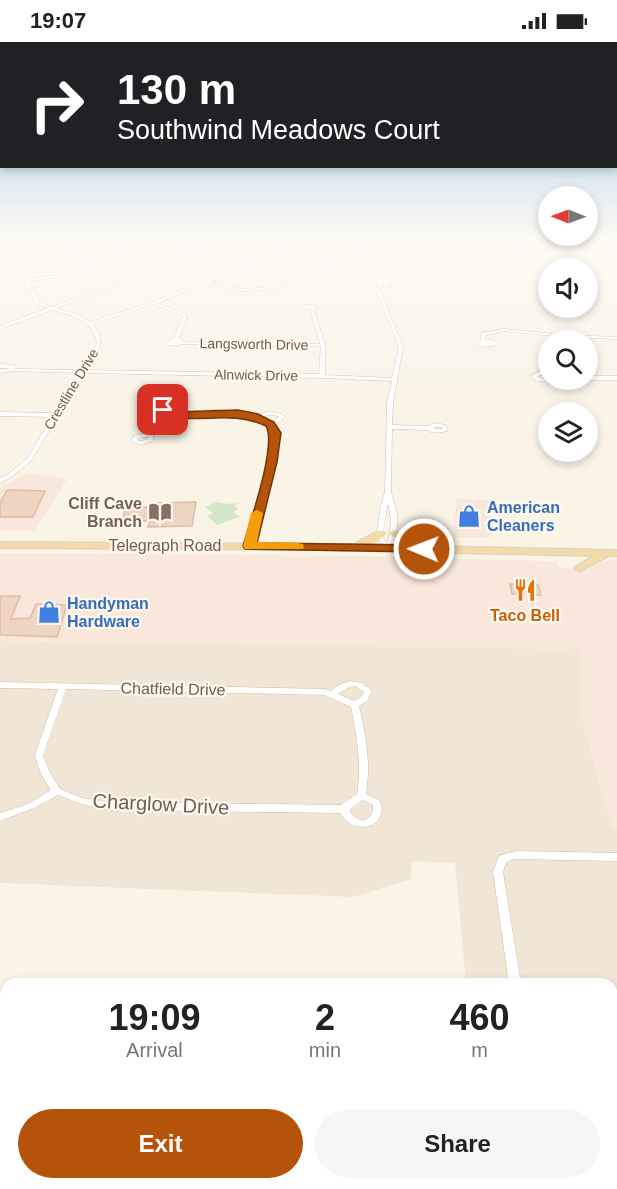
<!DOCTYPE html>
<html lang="en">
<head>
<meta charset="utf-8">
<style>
  body { margin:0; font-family:Arial,sans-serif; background:#f6f6f6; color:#222; height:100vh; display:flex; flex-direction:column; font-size:22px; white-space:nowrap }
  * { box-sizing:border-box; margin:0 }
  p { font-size:20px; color:#767676 }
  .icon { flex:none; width:33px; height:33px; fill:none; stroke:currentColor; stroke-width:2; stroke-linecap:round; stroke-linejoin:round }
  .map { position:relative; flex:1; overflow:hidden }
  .drawer { position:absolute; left:0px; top:936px; width:618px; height:212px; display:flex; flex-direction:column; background:#fff; border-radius:18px 18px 0 0; box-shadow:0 3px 9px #0003 }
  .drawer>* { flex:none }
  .top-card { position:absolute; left:0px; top:0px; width:618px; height:126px; box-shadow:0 3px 9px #0003; background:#202124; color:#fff; overflow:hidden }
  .needle { width:39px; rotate:271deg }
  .controls { position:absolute; left:538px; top:144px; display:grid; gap:12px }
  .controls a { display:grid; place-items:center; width:60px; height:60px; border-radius:50%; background:#fff; box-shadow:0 3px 9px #0003; font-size:30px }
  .pin { position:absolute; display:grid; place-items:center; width:51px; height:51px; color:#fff; margin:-26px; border-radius:12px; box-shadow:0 3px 9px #0006 }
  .me { position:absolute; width:66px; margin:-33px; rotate:271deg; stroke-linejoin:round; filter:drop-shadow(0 0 4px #0008) }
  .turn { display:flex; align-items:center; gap:21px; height:126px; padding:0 18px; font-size:27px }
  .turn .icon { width:78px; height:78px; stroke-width:2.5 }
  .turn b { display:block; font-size:42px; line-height:51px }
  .eta { display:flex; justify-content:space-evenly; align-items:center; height:102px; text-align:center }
  .eta b { font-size:36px; font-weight:800; line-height:42px }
  .button { display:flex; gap:12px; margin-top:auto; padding:12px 18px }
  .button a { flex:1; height:69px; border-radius:36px; background:#b45309; color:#fff; font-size:24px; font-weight:800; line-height:69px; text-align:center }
  .button a+a { background:#f6f6f6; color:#222 }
  .status { display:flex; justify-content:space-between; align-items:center; height:42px; padding:0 30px; background:#fff; direction:ltr }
  .status svg { height:16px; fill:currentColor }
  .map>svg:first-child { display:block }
  .residential { fill:#f1e6d6 }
  .commercial { fill:#fae7dc }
  .green { fill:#d2e7c7 }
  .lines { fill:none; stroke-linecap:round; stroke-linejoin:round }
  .stream { stroke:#a5c9d3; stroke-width:4.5 }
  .building { fill:#edd5c1; stroke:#debda3; stroke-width:1.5 }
  .street-casing { stroke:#cbbcae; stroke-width:1 }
  .primary-casing { stroke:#d8d2cd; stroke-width:2 }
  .street { fill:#fff; fill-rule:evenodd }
  .primary { fill:#f3daa6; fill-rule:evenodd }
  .route { fill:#b45309; stroke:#753606; stroke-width:1.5 }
  .slow { fill:#f59e0b }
  .labels { text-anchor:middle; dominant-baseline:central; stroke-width:4.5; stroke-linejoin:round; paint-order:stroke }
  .far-street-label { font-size:14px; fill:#725d4e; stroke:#fdf8ed }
  .education-label { font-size:16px; font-weight:bold; fill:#785e54; stroke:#fdf8ed; text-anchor:end }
  .shop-label { font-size:16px; font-weight:bold; fill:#366cbe; stroke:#fdf8ed; text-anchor:start }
  .street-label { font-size:16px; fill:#725d4e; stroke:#fdf8ed }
  .food-label { font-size:16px; font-weight:bold; fill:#c56008; stroke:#fdf8ed }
  .near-street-label { font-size:20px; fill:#725d4e; stroke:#fdf8ed }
</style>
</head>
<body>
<div class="status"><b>19:07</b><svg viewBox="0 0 49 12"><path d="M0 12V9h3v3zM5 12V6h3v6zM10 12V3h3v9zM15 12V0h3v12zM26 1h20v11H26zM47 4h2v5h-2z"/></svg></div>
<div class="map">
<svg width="617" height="1147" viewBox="0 0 617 1147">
  <rect width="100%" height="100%" fill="#faf4e7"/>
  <path class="residential" d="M0,599L582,607L581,673L612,786H617V1147H486L485,1142H612V942H466L455,821L412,819L411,837L353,855L0,841Z"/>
  <g class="commercial">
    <path d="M29,431L67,437L35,489H0V445Z"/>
    <path d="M456,457L489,458L492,495H454Z"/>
    <path d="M0,511L359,514L548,519L556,520L560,526L588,527L597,521L617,517V786H612L581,673V607L0,599Z"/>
  </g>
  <path class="green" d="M217,460L229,462L239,461L234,464L238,467L233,470L240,475L217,483L207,474L213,471L205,465Z"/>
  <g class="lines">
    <path class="stream" d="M0,1114H6"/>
  </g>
  <g class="building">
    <path d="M7,448L45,449L33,475H0V461Z"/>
    <path d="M196,460L192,484L148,485L150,479H122L126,465H153L154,461Z"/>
    <path d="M458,468L479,469V480L459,479Z"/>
    <path d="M510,542L538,543L541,553L512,552Z"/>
    <path d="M0,554H20L11,577L30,576L36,562L67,563L57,595L0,593Z"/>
  </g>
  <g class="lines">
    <g class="street-casing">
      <g id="street">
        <path d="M10,197H17L0,203V201Z"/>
        <path d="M18,197H25L99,219L143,203L121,197C130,197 140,202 147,202C154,202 159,197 167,197L151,203L189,213L232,197H238L193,215L192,216H190L57,266L79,273L90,280L152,260L309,197H315L211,240L244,247L274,245L354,211L347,210L353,206L362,207L364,211H356V213L275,247L244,249L206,241L158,261L186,272L187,275L179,296L185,300L320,302L310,268L302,266L304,263H314L318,267L314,268L325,303V333L392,336L399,305L376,248L377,243L372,241L380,237L388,238L390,243L381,244L380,248L403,305L393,361L392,383L428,384L434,381L446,383L448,388C443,391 432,392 427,388L392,387L391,450L397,471V486L395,500L390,507H386L376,495L381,463L385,450L387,361L392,339L322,336L84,331L31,419L11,435L0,441V436L7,433L27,417L52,375L0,374V370L54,371L79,331L11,329L0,331V327H7L9,326H0V322L15,323L16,325L14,327L81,328L97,302L95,293L91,286L85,280L76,275L53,268L0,287V284L48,266C28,260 36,256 26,241C20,232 10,229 0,226V224L17,229L27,237L59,233L95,220ZM147,205L185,215L53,265L39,260L29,239L61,235ZM154,262L182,273L183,275L174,296L167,300V304L186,302L321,304L319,332L86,328C96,311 109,299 92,282ZM435,385H442V387L433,386ZM388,461C391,475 392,487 387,501L382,495Z"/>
        <path d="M431,197H441L474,203L617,212V214L474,205Z"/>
        <path d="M504,287L566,293L617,295V297L566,295L504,289L486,293L485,298H493L497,301V303L483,305L476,302L481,298L482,291Z"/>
        <path d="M540,329L549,331V335L541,333L537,334C541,337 548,337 552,338L551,339H537L530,334Z"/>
        <rect x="588" y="334" width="29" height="4"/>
        <path d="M163,366L176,371L206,368H224L241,370L257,373L269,369L282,372L285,375L274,384L277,388L278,397L276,410L269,444L252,505H248L247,504C251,484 278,402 271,388C261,366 185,370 166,378C158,381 153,386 148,392L153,393V399L141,403L132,400L131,399L133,394L142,392L149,384L157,378L151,372V370ZM163,370L170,373L161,376L157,372ZM269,373L278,374L279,375L271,381L262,375ZM144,395H148V397L141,399L137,398L138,396Z"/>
        <path d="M350,639L362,641L372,649L367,659L359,664C366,693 371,722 366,752L380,759C388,778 368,791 351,782C346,779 343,775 340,771L111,768L81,762L58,753L34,766L0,779V771L28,762L51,748L41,732L35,713L58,647L0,646V640L325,647L331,649L339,643ZM355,644L364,650L361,655L354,659L338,652L349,645ZM66,647L324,653L351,665C357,694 362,723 357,752L341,763L111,760L82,756L60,747L50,731L43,713ZM362,758L373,763C374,773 367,782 356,776C353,774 351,771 349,768Z"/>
        <path d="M515,809L617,811V819L515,817L506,820L503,830L521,942H509L493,830L499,814Z"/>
        <path d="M0,948L6,949V959L0,958Z"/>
        <rect x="612" y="1090" width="5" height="12"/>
      </g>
    </g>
    <g class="primary-casing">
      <path id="primary" d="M380,488L385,491C381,497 376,500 369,503H409L390,493L389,491L394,488L425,504L617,508V514H609L580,529L576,528L574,526L576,524L593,514L324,508L0,506V500L356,502L357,500Z"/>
    </g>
    <use href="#street" class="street"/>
    <use href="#primary" class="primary"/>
  </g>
  <linearGradient id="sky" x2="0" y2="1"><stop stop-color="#97c4e6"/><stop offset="0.55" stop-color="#fdfaf4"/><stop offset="1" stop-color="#fdfaf4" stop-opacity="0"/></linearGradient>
  <rect width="617" height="358" fill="url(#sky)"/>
  <path class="route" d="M163,365L176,370L238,368L258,372L274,380L281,391L277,420L257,501L424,503L430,507L424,510L245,507L243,504C250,480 277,403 266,384C227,366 195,385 160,371V366Z"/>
  <path class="slow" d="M257,468L263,471L257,500L298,501L303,502L304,505L303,507H245L243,504L251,471Z"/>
  <defs>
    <g id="library-bare" transform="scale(1.8)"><path d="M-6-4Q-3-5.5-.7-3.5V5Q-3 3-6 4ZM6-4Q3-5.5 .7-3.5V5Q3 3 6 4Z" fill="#8d6e63" stroke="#fdf8ed" stroke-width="2.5" paint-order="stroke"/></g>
    <g id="shop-bare" transform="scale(1.8)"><path d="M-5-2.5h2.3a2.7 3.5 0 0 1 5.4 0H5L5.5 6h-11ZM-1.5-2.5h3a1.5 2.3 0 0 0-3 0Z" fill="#3f7fe0" stroke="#fdf8ed" stroke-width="2.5" paint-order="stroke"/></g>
    <g id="restaurant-bare" transform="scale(1.8)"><path d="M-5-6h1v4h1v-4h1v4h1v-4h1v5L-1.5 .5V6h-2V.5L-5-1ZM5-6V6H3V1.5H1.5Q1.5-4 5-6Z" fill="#e8710a" stroke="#fdf8ed" stroke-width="2.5" paint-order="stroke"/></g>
  </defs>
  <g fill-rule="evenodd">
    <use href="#library-bare" x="160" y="470"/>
    <use href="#shop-bare" x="469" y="474"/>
    <use href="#restaurant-bare" x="525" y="548"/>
    <use href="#shop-bare" x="49" y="570"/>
  </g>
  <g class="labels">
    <g class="far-street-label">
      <text transform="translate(254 302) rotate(1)">Langsworth Drive</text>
      <text transform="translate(256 333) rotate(1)">Alnwick Drive</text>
      <text transform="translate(71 347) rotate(-59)">Crestline Drive</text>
    </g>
    <g class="education-label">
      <text x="142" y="461">Cliff Cave<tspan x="142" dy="18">Branch</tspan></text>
    </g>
    <g class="shop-label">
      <text x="487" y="465">American<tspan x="487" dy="18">Cleaners</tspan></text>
      <text x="67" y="561">Handyman<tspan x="67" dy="18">Hardware</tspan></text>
    </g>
    <g class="street-label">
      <text x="165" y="503">Telegraph Road</text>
      <text transform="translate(173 647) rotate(1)">Chatfield Drive</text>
    </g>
    <g class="food-label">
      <text x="525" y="573">Taco Bell</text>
    </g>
    <g class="near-street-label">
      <text transform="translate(161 762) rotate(3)">Charglow Drive</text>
    </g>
  </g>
</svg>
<div class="controls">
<a><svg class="needle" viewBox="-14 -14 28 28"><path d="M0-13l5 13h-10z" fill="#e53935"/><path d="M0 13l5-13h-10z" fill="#767676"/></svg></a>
<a><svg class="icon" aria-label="sound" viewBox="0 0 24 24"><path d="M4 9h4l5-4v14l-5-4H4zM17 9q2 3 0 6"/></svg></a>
<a><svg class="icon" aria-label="search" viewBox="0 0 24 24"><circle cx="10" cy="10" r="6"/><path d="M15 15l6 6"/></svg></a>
<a><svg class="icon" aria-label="layers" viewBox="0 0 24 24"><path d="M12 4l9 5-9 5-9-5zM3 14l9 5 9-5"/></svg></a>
</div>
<div class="pin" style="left:163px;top:368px;background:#d93025"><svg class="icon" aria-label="arrive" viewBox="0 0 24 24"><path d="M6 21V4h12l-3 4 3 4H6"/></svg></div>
<svg class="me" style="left:424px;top:507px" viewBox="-20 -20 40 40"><circle r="17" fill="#b45309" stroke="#fff" stroke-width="3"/><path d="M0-11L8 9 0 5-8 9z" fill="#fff"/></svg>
<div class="top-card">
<div class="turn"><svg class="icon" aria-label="right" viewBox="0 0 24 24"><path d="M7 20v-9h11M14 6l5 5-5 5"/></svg><div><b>130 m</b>Southwind Meadows Court</div></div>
</div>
<section class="drawer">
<div class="eta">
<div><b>19:09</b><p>Arrival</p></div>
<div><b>2</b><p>min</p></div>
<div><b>460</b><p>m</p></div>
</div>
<div class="button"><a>Exit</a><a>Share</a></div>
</section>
</div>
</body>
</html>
